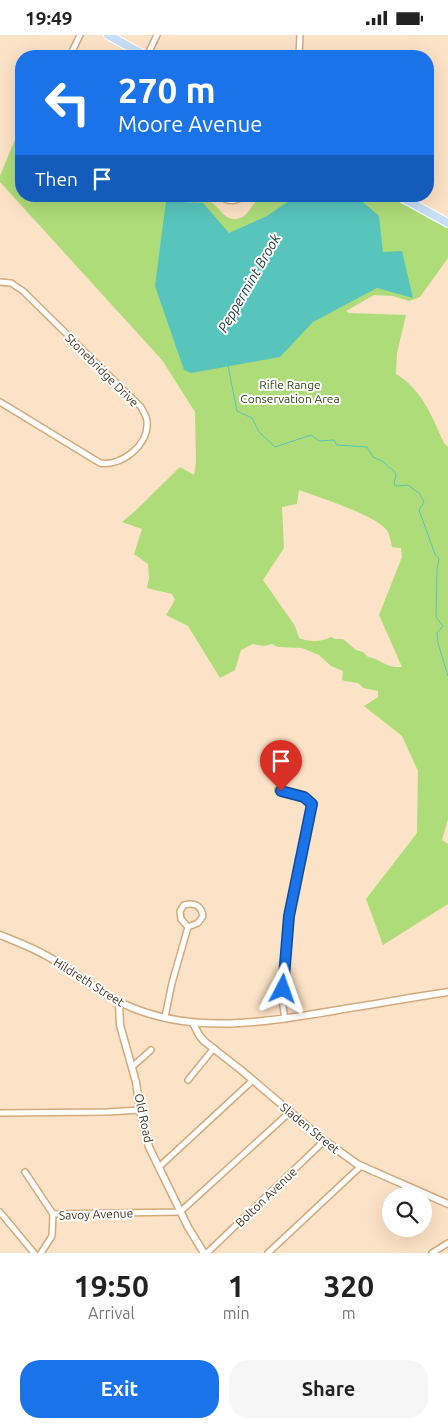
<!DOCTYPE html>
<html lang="en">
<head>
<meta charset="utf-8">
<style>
  body { margin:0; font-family:Ubuntu,sans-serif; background:#f6f6f6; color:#222; height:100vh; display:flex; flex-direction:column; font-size:19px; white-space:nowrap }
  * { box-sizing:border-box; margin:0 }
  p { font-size:16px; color:#767676 }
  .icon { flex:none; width:28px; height:28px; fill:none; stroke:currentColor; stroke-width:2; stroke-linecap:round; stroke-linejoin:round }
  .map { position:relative; height:1218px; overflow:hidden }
  .side { display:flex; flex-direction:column; background:#fff; flex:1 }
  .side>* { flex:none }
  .hud { position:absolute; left:15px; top:15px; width:419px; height:152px; border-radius:20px; box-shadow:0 5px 20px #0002; background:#1a73e8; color:#fff; overflow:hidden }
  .fabs { position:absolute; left:382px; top:1152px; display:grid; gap:10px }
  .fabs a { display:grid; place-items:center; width:50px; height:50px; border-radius:50%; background:#fff; box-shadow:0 5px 20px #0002; font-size:25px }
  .pin { position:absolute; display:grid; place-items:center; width:42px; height:42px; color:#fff; margin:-51px -21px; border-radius:50% 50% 50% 0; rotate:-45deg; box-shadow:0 0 5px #0007 }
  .pin .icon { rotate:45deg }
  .me { position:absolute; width:55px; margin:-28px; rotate:4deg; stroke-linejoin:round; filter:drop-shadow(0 0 4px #0008) }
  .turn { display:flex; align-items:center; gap:18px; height:105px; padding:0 20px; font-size:22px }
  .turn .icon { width:65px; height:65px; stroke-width:2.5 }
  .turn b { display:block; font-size:35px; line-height:42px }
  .then { display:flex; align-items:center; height:48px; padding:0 20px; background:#0003; gap:10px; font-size:19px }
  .eta { display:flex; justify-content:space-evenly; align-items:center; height:85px; text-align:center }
  .eta b { font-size:30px; font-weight:700; line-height:35px }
  .primary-button { display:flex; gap:10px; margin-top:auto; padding:10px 20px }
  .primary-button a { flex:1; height:58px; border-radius:20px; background:#1a73e8; color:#fff; font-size:20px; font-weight:700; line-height:58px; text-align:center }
  .primary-button a+a { background:#f6f6f6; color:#222 }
  .status { display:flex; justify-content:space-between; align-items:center; height:35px; padding:0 25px; background:#fff; direction:ltr }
  .status svg { height:14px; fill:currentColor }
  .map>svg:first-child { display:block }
  .green { fill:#aedc79; fill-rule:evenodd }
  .water { fill:#58c5bd }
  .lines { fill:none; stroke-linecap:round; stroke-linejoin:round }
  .stream { stroke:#58c5bd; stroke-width:1 }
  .minor-casing { stroke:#d3aa7b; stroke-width:8 }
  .tertiary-casing { stroke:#d3aa7b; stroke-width:9 }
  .primary-casing { stroke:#fff; stroke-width:10 }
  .minor { stroke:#fff; stroke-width:5 }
  .tertiary { stroke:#fff; stroke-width:6 }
  .primary { stroke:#c9dff6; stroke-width:8 }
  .route-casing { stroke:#114b97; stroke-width:12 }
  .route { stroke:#1a73e8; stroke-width:9 }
  .labels { text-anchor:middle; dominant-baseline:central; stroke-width:4; stroke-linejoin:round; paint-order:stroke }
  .street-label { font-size:12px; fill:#42321e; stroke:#fff }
  .park-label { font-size:12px; fill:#304614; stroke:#fff }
  .water-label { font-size:14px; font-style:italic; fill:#153735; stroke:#fff }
</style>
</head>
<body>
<div class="status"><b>19:49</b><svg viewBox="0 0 49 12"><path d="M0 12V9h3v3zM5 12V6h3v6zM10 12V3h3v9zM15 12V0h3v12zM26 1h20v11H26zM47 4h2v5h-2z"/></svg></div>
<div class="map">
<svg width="448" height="1218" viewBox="0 0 448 1218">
  <rect width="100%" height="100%" fill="#fce2c6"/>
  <path class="green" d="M20,92L21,93V161H142L151,166L153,161C170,161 196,156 211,167C219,172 224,185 236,184C249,183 250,170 259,164C262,162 267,162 270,161H391L448,192V223L420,262L409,266L393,261L374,260L346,276L349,278L406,280L397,318L396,339C422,354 432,382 444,408L448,412V784L442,805L448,809V869L383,910L366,864L417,798L418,736L402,701L364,671L378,662V656L363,653C358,645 350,648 342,645L343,636L331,631L319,620L302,613L278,612L272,609L264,611L253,609L241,615L235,635L220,643L188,591L166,580L175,565L172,559L147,553L149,543L148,529L134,519L142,494L122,487L134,477L180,432L194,440L196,428L195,377L162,325L0,147V141ZM299,455C318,462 379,481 388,497C390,501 391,507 392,512L401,513L402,522L379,580L402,632C384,633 382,624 368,622L363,617L356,615L343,604H335L331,602C322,607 309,607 299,603L295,591L263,545L284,513L282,472L297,469Z"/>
  <path class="water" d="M296,161H320L322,165L330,161H356L379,181L383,217L402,216L413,263L377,253L313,287L280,322L191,338L184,335L155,251L166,166L203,168L229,198L267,181Z"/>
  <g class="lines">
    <path class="stream" d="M228,331L237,376L252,383L259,397L275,412L311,400L319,406L334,405L337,410L367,412L373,422L384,427L387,431L393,435L396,439L394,449L396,451L408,450L420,459L424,467L419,475L435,519L439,524L437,534L436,582L443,591L437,598L438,608L448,641"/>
    <g class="minor-casing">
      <g id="minor">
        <path d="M70,21L80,0"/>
        <path d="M147,21L157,0"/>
        <path d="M299,21L300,0"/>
        <path d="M219,161C229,167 234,167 244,161"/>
        <path d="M0,247L11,248L23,256L141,372C143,377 147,381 147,387C149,410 121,432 100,428L0,367"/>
        <path d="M278,755L304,762L311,769L289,881L282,964L285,984"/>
        <path d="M165,982L172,948L188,892L181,884L180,876L184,870C194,867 201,870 203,881L198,888L188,892"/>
        <path d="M132,1032L151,1015"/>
        <path d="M188,1045L214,1013"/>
        <path d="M1,1078L107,1077L140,1075"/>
        <path d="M159,1132L253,1045"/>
        <path d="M25,1137L53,1179"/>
        <path d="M0,1177L34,1218"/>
        <path d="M41,1218L52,1201L53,1179L180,1177L290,1077"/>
        <path d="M207,1218L324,1106"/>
        <path d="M268,1218L361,1131"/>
        <path d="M432,1218L448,1208"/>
      </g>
    </g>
    <g class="tertiary-casing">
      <g id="tertiary">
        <path d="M0,900C15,906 31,912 45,920C75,936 101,960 133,973C197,999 266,987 332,976C370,970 409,963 448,957"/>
        <path d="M119,967L120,990L136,1047L140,1075L149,1112L188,1192L204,1218"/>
        <path d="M193,988L199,1000L204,1006L241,1035L321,1103L357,1129L448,1169"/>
      </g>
    </g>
    <g class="primary-casing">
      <g id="primary">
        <path d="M108,0L146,21"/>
        <path d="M399,161L448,188"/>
      </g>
    </g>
    <use href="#minor" class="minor"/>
    <use href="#tertiary" class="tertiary"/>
    <use href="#primary" class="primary"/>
  </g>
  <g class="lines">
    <g class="route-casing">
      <path id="route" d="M281,756L304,762L312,769L289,881L283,954"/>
    </g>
    <use href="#route" class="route"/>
  </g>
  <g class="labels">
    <g class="street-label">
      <text transform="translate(102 335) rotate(45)">Stonebridge Drive</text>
      <text transform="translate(89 947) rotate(32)">Hildreth Street</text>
      <text transform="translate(144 1083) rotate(78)">Old Road</text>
      <text transform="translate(310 1093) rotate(39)">Sladen Street</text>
      <text transform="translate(266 1162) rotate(-44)">Bolton Avenue</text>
      <text transform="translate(96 1179) rotate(-2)">Savoy Avenue</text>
    </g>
    <g class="park-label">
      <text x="290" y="349">Rifle Range<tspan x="290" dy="14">Conservation Area</tspan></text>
    </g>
    <g class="water-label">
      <text transform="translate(249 248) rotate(-60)">Peppermint Brook</text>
    </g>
  </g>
</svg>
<div class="fabs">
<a><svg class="icon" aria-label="search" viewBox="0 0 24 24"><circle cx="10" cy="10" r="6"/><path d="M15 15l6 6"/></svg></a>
</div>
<div class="pin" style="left:281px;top:756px;background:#d93025"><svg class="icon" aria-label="arrive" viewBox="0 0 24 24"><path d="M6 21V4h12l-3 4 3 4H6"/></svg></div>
<svg class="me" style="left:283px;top:954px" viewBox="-20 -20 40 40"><path d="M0-17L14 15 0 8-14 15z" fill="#1a73e8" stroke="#fff" stroke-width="4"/></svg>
<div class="hud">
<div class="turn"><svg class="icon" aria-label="left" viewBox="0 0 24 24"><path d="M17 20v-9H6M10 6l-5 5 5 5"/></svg><div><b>270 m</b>Moore Avenue</div></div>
<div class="then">Then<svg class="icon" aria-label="arrive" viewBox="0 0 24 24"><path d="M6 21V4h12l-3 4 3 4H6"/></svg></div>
</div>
</div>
<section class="side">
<div class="eta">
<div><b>19:50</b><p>Arrival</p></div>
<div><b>1</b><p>min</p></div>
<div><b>320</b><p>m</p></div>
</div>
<div class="primary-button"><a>Exit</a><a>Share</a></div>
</section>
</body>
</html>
